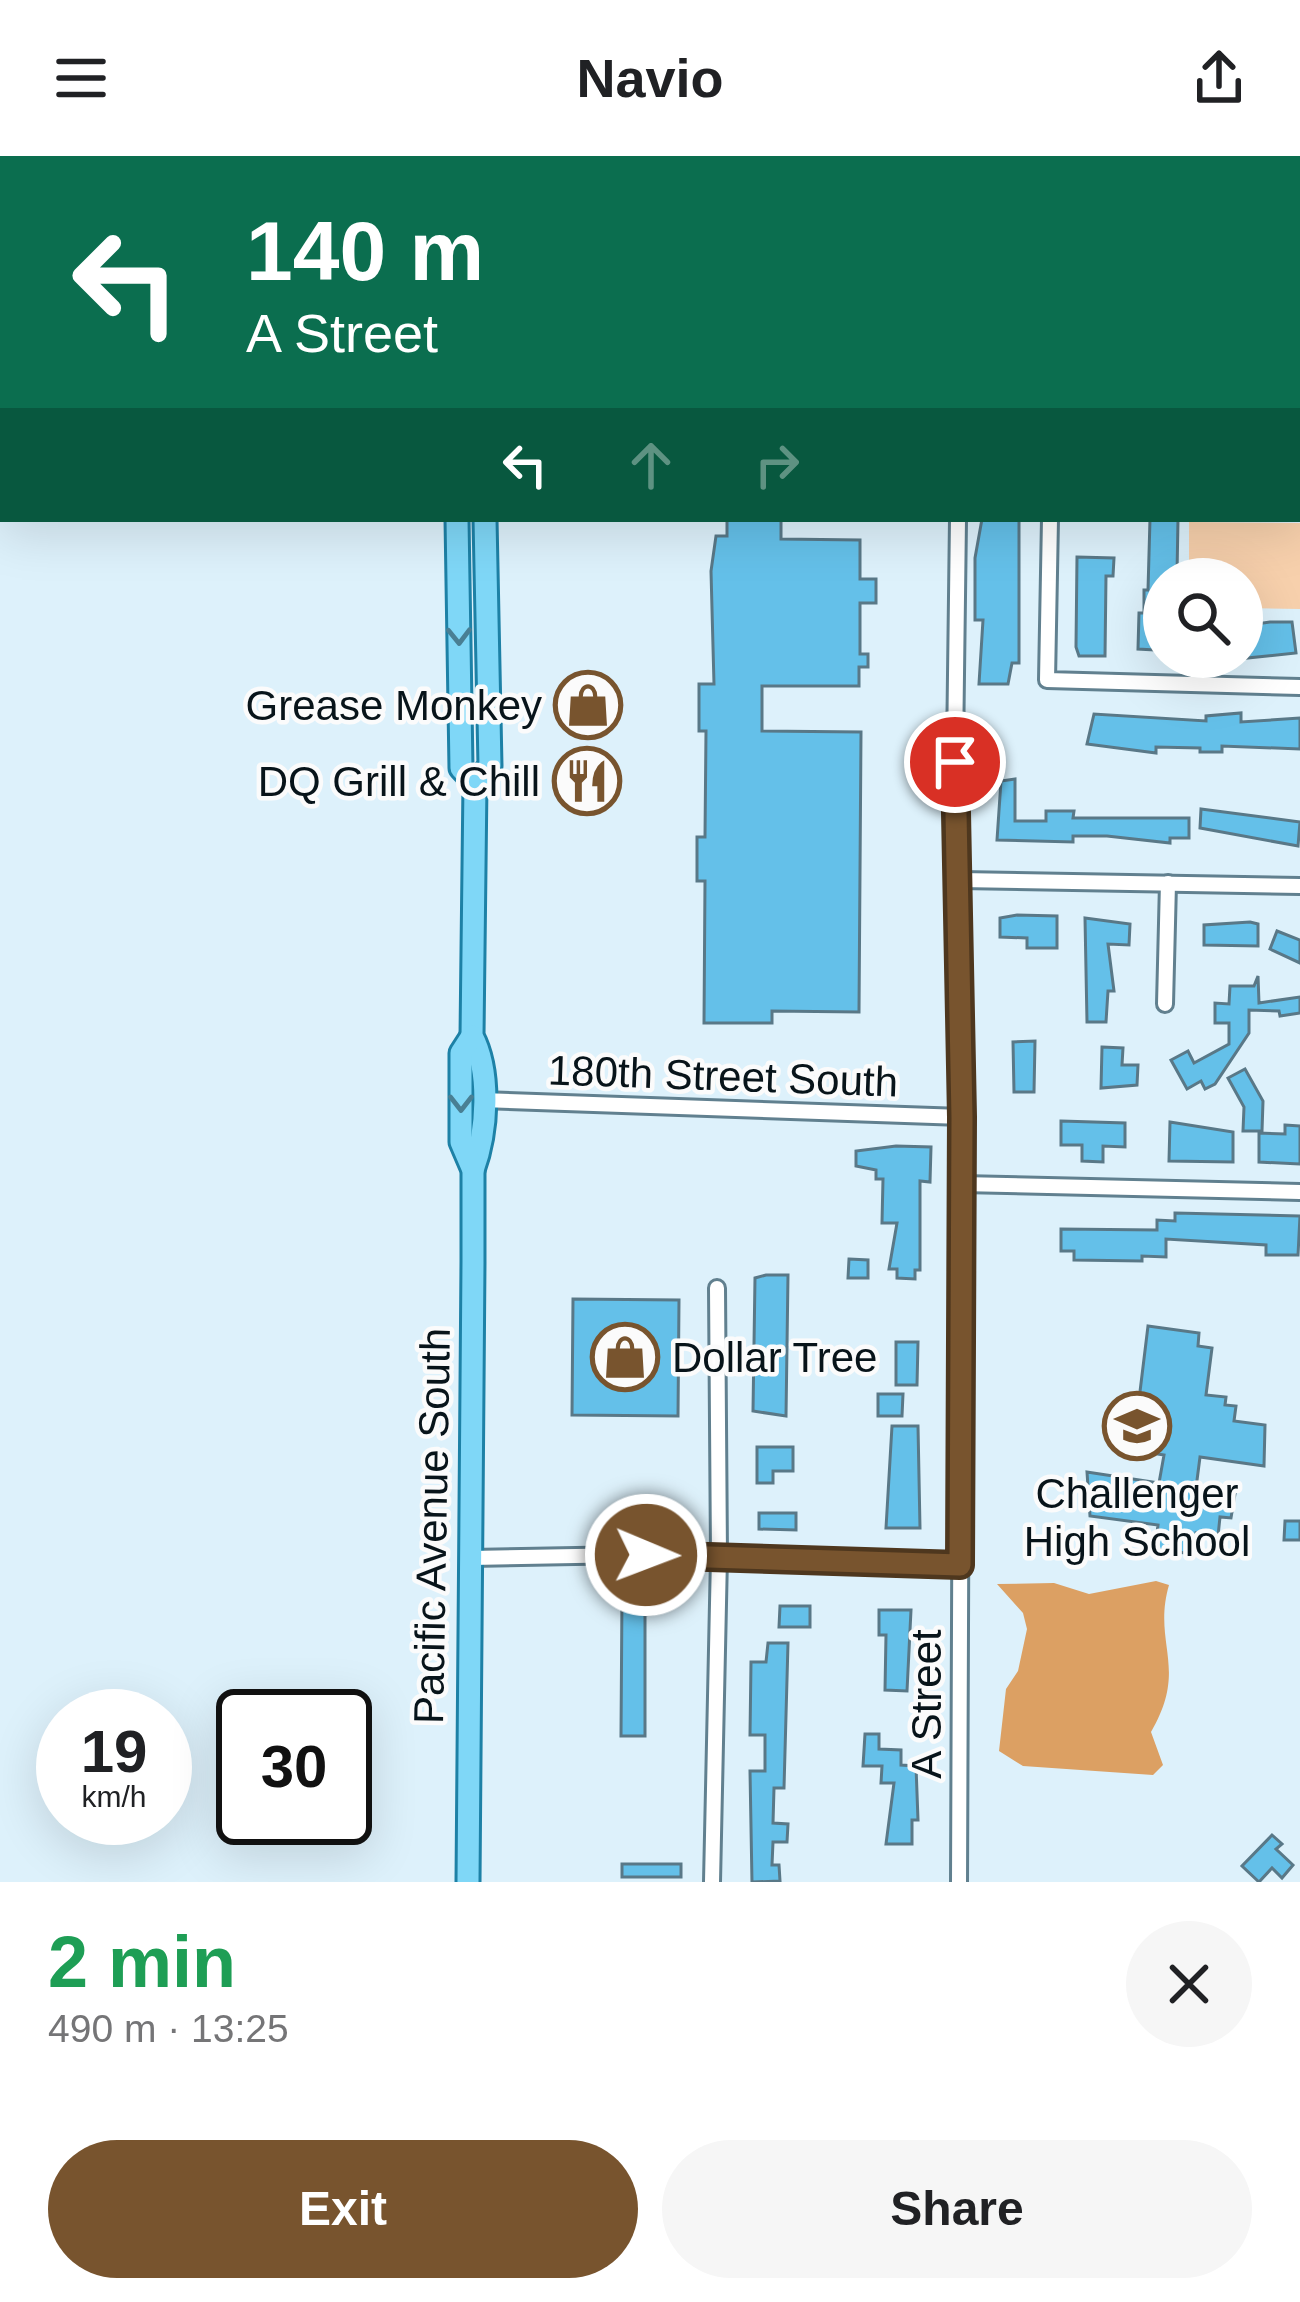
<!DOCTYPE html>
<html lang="en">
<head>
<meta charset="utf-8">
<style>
  body { margin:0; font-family:Arial,sans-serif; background:#f6f6f6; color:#202124; height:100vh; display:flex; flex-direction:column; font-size:45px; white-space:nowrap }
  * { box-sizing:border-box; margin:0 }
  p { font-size:39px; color:#757577 }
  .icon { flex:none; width:66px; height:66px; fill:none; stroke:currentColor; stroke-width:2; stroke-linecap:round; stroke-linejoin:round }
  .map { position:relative; height:1726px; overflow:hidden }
  .sheet { display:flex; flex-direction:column; background:#fff; flex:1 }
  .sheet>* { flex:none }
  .banner { position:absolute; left:0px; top:0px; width:1302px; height:366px; box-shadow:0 12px 48px #0002; background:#0b6e4f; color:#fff; overflow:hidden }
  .controls { position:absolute; left:1143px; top:402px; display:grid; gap:24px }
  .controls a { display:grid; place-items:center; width:120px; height:120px; border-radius:50%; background:#fff; box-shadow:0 12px 48px #0002; font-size:60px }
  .speed { position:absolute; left:36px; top:1533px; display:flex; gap:24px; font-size:60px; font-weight:700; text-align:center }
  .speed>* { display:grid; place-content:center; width:156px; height:156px; border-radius:50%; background:#fff; box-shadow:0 12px 48px #0002; line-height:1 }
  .speed small { font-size:30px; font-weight:400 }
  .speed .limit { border:6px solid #111; border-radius:18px; background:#fff; color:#111 }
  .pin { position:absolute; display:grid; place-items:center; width:102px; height:102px; color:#fff; margin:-51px; border:6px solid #fff; border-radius:50%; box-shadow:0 3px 12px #0007 }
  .me { position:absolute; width:132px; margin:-66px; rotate:91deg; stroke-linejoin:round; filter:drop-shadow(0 0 9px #0008) }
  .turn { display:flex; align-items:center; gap:42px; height:252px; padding:0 48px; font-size:54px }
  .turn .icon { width:156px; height:156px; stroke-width:2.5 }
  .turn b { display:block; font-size:84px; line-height:102px }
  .lanes { display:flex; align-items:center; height:114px; padding:0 48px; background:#0003; justify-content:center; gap:60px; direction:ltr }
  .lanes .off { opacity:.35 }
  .round { display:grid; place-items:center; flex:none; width:126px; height:126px; border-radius:63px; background:#f6f6f6 }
  .overview { display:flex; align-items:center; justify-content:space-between; height:204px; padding:0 48px }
  h1 { font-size:72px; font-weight:600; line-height:90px; color:#1e9e55 }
  .cta { display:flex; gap:24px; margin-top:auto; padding:24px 48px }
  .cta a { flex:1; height:138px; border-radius:72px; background:#78542e; color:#fff; font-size:48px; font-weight:600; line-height:138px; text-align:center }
  .cta a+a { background:#f6f6f6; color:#202124 }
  header { display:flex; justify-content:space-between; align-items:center; height:156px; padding:0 48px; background:#fff; font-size:54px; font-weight:600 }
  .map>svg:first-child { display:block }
  .green { fill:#f7d0ac }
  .water { fill:#dca063 }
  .building { fill:#64c0e9; stroke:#597887; stroke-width:3 }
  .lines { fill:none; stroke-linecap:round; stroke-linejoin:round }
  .street-casing { stroke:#61808f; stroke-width:20 }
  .primary-casing { stroke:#1d81a6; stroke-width:27 }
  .street { stroke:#fff; stroke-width:14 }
  .primary { stroke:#7fd7f7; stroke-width:21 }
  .oneway { stroke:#497f94 }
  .route-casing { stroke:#4e371e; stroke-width:30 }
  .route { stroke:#78542e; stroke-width:21 }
  .labels { text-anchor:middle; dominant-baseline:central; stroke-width:9; stroke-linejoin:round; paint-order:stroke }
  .poi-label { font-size:42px; fill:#08141a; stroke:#fbfbfb; text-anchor:end }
  .street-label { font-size:42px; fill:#08141a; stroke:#fbfbfb }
</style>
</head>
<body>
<header><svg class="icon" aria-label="menu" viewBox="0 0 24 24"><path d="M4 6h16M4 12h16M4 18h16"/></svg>Navio<svg class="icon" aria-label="share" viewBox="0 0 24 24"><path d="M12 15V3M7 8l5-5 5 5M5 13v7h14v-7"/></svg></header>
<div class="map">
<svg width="1300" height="1726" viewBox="0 0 1300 1726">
  <rect width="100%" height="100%" fill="#ddf1fb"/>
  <path class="green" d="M1189,366L1300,367V453L1242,452V423H1189Z"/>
  <path class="water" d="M1156,1425L1169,1429C1152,1488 1189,1511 1151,1576L1163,1609L1153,1619L1023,1610L999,1595L1006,1533L1018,1515L1027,1473L1023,1457L997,1428L1054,1427L1089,1438Z"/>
  <g class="building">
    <path d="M727,363H781V383L860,384V423H876V447H860V498H868V511H859V530H762V575L861,576L859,856L772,855V867H704L705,725H697V681H705L706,575H699V528H714L711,415L716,380H727Z"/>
    <path d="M982,363L1019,364V507H1012L1008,528H979L983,464H975V402Z"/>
    <path d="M1150,363H1178L1177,418L1164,423V490L1155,494L1138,493L1139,457H1144V434H1148Z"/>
    <path d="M1077,401L1114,402L1113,420H1106L1105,500H1079L1076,491Z"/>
    <path d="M1270,466H1292L1296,497L1247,502L1242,470Z"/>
    <path d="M561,536L614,537V562H561Z"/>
    <path d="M1241,557V566L1300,562V593L1222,590V596H1200V592L1156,591V597L1087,588L1094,558L1206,565V560Z"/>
    <path d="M559,611L614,612V640L559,639Z"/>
    <path d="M1015,623V665H1046V655H1074L1073,662H1189V682H1170V687L1107,680H1073V686L997,684L1001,625Z"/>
    <path d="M1201,653L1300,666L1298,690L1200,672Z"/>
    <path d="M1017,759L1057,760V792H1027V782L1000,781V762Z"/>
    <path d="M1085,762L1130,768L1129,789L1108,788L1114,835H1108L1106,866H1087Z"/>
    <path d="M1250,766L1258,768V790L1204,789V769Z"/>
    <path d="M1277,775L1300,784V807L1270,793Z"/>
    <path d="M1258,820L1259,847L1300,841V857L1280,860L1279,855L1249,854V877L1215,928L1205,933L1201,925L1187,933L1171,904L1188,895L1194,907L1229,888V867H1215V847L1229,848L1230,830H1254Z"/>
    <path d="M1035,885L1034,936H1014L1013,886Z"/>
    <path d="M1102,891L1123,892L1122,909H1138L1137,929L1101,932Z"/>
    <path d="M1245,913L1263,945L1262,975H1243L1244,951L1228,922Z"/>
    <path d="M1061,965L1125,967V991L1103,990V1006L1082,1005V989H1061Z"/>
    <path d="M1170,966L1233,976V1006L1169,1005Z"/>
    <path d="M1285,969L1300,970V1008L1259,1006V977L1285,978Z"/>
    <path d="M896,990L931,991L930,1026L920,1025V1114H915V1123L897,1122V1113H889L897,1067H882L883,1023H876V1014L856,1010V995Z"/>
    <path d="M1175,1057L1300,1060L1298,1099H1266V1089L1166,1083V1101L1142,1100V1105L1074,1104V1095H1061V1073L1157,1074V1064L1175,1065Z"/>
    <path d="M849,1103L868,1104V1122H848Z"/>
    <path d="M766,1119H788L786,1260L753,1255L755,1122Z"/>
    <path d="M573,1143L679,1144L678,1260L572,1259Z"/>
    <path d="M1148,1170L1199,1177L1198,1190L1212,1192L1206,1239L1226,1241L1225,1249L1236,1250L1234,1265L1265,1269L1264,1310L1200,1301L1196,1332L1235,1338L1231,1362L1220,1361L1218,1380L1196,1377L1193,1398L1155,1393L1158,1369L1090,1360L1087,1316L1159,1327L1164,1299L1113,1291L1114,1269L1122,1270L1123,1250L1138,1252Z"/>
    <path d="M896,1186H918L917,1229H896Z"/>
    <path d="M878,1238H903L902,1260H878Z"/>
    <path d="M892,1270H918L920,1372H886Z"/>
    <path d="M757,1291H793V1315H773V1327H757Z"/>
    <path d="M759,1357H796V1374L759,1373Z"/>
    <path d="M1285,1365H1300V1384H1284Z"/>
    <path d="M649,1431L673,1432V1446L657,1445V1457L645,1459V1580H621L622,1438H649Z"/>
    <path d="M780,1450H810V1471H779Z"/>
    <path d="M879,1454H911L907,1535L885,1534L886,1479H879Z"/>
    <path d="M768,1487H788L784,1632H774L773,1667L788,1668L787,1686H773L772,1709H779L780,1725L752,1726L750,1615H765V1579H750L751,1506H766Z"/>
    <path d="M865,1578H879V1593L901,1594V1609L916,1610L918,1664H912V1688H886L894,1627H881L882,1610H863Z"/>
    <path d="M1272,1679L1282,1688L1276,1693L1293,1709L1282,1722L1272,1712L1259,1726L1242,1710Z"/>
    <rect x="622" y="1708" width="59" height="13"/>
  </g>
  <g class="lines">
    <g class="street-casing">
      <g id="street">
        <path d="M0,10L1,0"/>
        <path d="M1299,290H1300"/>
        <path d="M958,363L954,674L962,961L959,1726"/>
        <path d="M1050,363L1047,524L1300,531"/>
        <path d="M960,724L1300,730"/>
        <path d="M1165,848L1168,727"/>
        <path d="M482,944L962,961"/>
        <path d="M961,1028L1300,1036"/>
        <path d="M471,1402L684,1398L791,1407L960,1409"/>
        <path d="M712,1726L719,1401L717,1132"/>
      </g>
    </g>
    <g class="primary-casing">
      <g id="primary">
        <path d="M463,3L464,0"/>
        <path d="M490,3V0"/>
        <path d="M1299,16H1300"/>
        <path d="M0,64L3,63"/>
        <path d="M0,98L3,97"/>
        <path d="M457,363L461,612L475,627"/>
        <path d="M473,1014C487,976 491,916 472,880L475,627L490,610L485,363"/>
        <path d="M468,1726L473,1106V1014L461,986V897L472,880"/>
      </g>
    </g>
    <use href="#street" class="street"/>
    <use href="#primary" class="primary"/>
  </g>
  <defs><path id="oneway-chevron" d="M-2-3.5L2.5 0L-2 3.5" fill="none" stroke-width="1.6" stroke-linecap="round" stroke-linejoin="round" transform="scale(3)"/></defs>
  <g class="oneway">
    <use href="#oneway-chevron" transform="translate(459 480) rotate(89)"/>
    <use href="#oneway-chevron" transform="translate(461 947) rotate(90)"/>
  </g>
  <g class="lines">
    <g class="route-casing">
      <path id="route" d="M646,1399L960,1409L962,961L955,606"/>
    </g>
    <use href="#route" class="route"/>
  </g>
  <defs>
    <g id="shop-ring" transform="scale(3.45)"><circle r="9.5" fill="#fbfbfb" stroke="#78542e" stroke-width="1.5"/><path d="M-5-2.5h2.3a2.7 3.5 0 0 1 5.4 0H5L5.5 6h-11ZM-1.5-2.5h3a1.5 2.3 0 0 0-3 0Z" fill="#78542e"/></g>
    <g id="restaurant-ring" transform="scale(3.45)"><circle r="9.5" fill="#fbfbfb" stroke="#78542e" stroke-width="1.5"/><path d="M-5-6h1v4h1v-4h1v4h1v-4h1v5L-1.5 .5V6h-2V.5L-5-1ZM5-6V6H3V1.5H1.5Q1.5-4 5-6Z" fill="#78542e"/></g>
    <g id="school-ring" transform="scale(3.45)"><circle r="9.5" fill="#fbfbfb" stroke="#78542e" stroke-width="1.5"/><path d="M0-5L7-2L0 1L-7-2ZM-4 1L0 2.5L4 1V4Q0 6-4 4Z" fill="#78542e"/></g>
  </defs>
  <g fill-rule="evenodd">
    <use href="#shop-ring" x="588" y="549"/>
    <use href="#restaurant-ring" x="587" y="625"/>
    <use href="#shop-ring" x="625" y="1201"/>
    <use href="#school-ring" x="1137" y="1270"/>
  </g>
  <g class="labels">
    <g class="poi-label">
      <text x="542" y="549">Grease Monkey</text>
      <text x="540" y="625">DQ Grill &amp; Chill</text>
      <text x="672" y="1201" text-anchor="start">Dollar Tree</text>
      <text x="1137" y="1337" text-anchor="middle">Challenger<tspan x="1137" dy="48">High School</tspan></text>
    </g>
    <g class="street-label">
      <text transform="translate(723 920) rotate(2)">180th Street South</text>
      <text transform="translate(432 1370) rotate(-89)">Pacific Avenue South</text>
      <text transform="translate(926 1548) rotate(-90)">A Street</text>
    </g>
  </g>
</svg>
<div class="controls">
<a><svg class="icon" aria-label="search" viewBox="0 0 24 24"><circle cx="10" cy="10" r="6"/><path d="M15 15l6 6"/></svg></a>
</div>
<div class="speed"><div>19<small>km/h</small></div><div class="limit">30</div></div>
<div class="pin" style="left:955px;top:606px;background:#d93025"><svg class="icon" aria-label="arrive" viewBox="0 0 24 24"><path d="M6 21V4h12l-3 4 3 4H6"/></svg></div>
<svg class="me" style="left:646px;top:1399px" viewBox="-20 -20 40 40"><circle r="17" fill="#78542e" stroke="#fff" stroke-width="3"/><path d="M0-11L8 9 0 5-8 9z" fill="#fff"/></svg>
<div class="banner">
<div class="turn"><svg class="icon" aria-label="left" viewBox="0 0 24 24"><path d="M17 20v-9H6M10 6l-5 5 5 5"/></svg><div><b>140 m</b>A Street</div></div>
<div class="lanes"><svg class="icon" aria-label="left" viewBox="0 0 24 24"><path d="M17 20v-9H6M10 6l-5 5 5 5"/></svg><svg class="icon off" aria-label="ahead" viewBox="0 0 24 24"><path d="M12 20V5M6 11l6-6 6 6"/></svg><svg class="icon off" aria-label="right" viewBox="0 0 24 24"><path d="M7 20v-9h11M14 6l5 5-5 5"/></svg></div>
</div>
</div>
<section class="sheet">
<div class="overview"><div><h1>2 min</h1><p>490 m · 13:25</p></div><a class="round"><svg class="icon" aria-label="close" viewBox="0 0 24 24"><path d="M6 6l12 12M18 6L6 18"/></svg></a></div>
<div class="cta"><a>Exit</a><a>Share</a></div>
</section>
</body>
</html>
